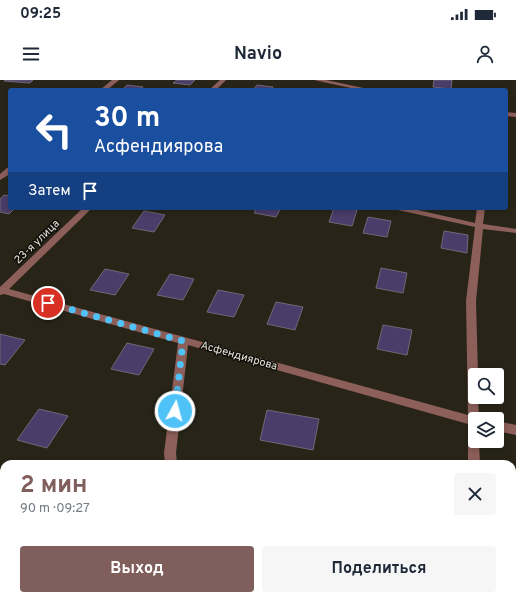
<!DOCTYPE html>
<html lang="ru">
<head>
<meta charset="utf-8">
<style>
  body { margin:0; font-family:Overpass,sans-serif; background:#f6f6f7; color:#1f2937; height:100vh; display:flex; flex-direction:column; font-size:15px; white-space:nowrap }
  * { box-sizing:border-box; margin:0 }
  p { font-size:13px; color:#747a83 }
  .icon { flex:none; width:22px; height:22px; fill:none; stroke:currentColor; stroke-width:2; stroke-linecap:round; stroke-linejoin:round }
  .map { position:relative; flex:1; overflow:hidden }
  .sheet { position:absolute; left:0px; top:380px; width:516px; height:140px; display:flex; flex-direction:column; background:#fff; border-radius:12px 12px 0 0; box-shadow:0 2px 6px #0003 }
  .sheet>* { flex:none }
  .top-card { position:absolute; left:8px; top:8px; width:500px; height:122px; border-radius:4px; box-shadow:0 2px 6px #0003; background:#1a4fa0; color:#fff; overflow:hidden }
  .tools { position:absolute; left:468px; top:288px; display:grid; gap:8px }
  .tools a { display:grid; place-items:center; width:36px; height:36px; border-radius:4px; background:#fff; box-shadow:0 2px 6px #0003; font-size:20px }
  .pin { position:absolute; display:grid; place-items:center; width:34px; height:34px; color:#fff; margin:-17px; border:2px solid #fff; border-radius:50%; box-shadow:0 1px 4px #0007 }
  .me { position:absolute; width:44px; margin:-22px; rotate:7deg; stroke-linejoin:round; filter:drop-shadow(0 0 3px #0008) }
  .turn { display:flex; align-items:center; gap:14px; height:84px; padding:0 20px; font-size:18px }
  .turn .icon { width:52px; height:52px; stroke-width:2.5 }
  .turn b { display:block; font-size:28px; line-height:34px }
  .then { display:flex; align-items:center; height:38px; padding:0 20px; background:#0003; gap:8px; font-size:15px }
  .round { display:grid; place-items:center; flex:none; width:42px; height:42px; border-radius:4px; background:#f6f6f7 }
  .head { display:flex; align-items:center; justify-content:space-between; height:68px; padding:0 20px }
  h1 { font-size:24px; font-weight:700; line-height:30px; color:#7f5e5c }
  .cta { display:flex; gap:8px; margin-top:auto; padding:8px 20px }
  .cta a { flex:1; height:46px; border-radius:4px; background:#7f5e5c; color:#fff; font-size:16px; font-weight:700; line-height:46px; text-align:center }
  .cta a+a { background:#f6f6f7; color:#1f2937 }
  .status { display:flex; justify-content:space-between; align-items:center; height:28px; padding:0 20px; background:#fff; direction:ltr }
  .status svg { height:11px; fill:currentColor }
  header { display:flex; justify-content:space-between; align-items:center; height:52px; padding:0 20px; background:#fff; font-size:18px; font-weight:700 }
  .map>svg:first-child { display:block }
  .building { fill:#4b3c69; stroke:#6d6977 }
  .lines { fill:none; stroke-linecap:round; stroke-linejoin:round }
  .minor { fill:#8d5f5a; fill-rule:evenodd }
  .route { stroke:#4fc3f7; stroke-width:7; stroke-dasharray:0 12.6 }
  .labels { text-anchor:middle; dominant-baseline:central; stroke-width:3; stroke-linejoin:round; paint-order:stroke }
  .street-label { font-size:11px; fill:#e3e1d8; stroke:#0f0e08 }
</style>
</head>
<body>
<div class="status"><b>09:25</b><svg viewBox="0 0 49 12"><path d="M0 12V9h3v3zM5 12V6h3v6zM10 12V3h3v9zM15 12V0h3v12zM26 1h20v11H26zM47 4h2v5h-2z"/></svg></div>
<header><svg class="icon" aria-label="menu" viewBox="0 0 24 24"><path d="M4 6h16M4 12h16M4 18h16"/></svg>Navio<svg class="icon" aria-label="person" viewBox="0 0 24 24"><circle cx="12" cy="8" r="4"/><path d="M4 21q1-7 8-7t8 7"/></svg></header>
<div class="map">
<svg width="516" height="520" viewBox="0 0 516 520">
  <rect width="100%" height="100%" fill="#282518"/>
  <g class="building">
    <path d="M5,0H33L30,3L4,1Z"/>
    <path d="M177,0H195L190,5L173,3Z"/>
    <path d="M434,0H452L451,9L433,7Z"/>
    <path d="M127,5L143,7L140,10H122Z"/>
    <path d="M257,5L273,7L272,10H253Z"/>
    <path d="M4,115L10,116V128H15L9,134L0,132V119Z"/>
    <path d="M257,128H281L276,137L254,133Z"/>
    <path d="M334,128L357,130L352,146L329,142Z"/>
    <path d="M144,131L165,135L154,152L132,148Z"/>
    <path d="M368,137L391,141L387,157L363,153Z"/>
    <path d="M444,151L468,155L467,173L441,168Z"/>
    <path d="M381,188L407,193L403,213L376,208Z"/>
    <path d="M105,189L129,194L115,215L90,210Z"/>
    <path d="M170,194L194,199L183,220L157,215Z"/>
    <path d="M218,210L244,215L234,237L207,232Z"/>
    <path d="M276,222L303,227L295,250L267,244Z"/>
    <path d="M383,245L412,250L407,275L377,269Z"/>
    <path d="M0,254L25,260L5,285L0,284Z"/>
    <path d="M127,263L154,269L139,295L111,289Z"/>
    <path d="M39,329L68,336L47,368L17,360Z"/>
    <path d="M267,330L319,339L313,370L260,360Z"/>
    <path d="M97,516H155L156,520H98Z"/>
  </g>
  <g class="lines">
    <g class="minor">
      <path d="M112,0H119L107,10H100Z"/>
      <path d="M220,0H226L216,10H209Z"/>
      <path d="M314,0H326L373,10H360Z"/>
      <path d="M506,32L516,33V37L506,36Z"/>
      <path d="M7,88H10V94L0,100V94Z"/>
      <path d="M83,128H92L9,209L468,335L466,221L475,147L398,130L394,128H409L475,143L477,128H485L483,144L516,149V153L483,149L476,221L478,295H475V317H478L479,339H475V361H479L480,384H468V344L188,265L176,373L177,384H165L164,373L178,263L4,214L0,215V207Z"/>
      <path d="M497,341L516,345V355L497,351Z"/>
      <path d="M512,461L516,462V477L512,476Z"/>
      <path d="M179,516H193L194,520H180Z"/>
      <rect x="469" y="516" width="14" height="4"/>
    </g>
  </g>
  <g class="lines">
    <path class="route" d="M48,223L183,261L175,331"/>
  </g>
  <g class="labels">
    <g class="street-label">
      <text transform="translate(37 162) rotate(-44)">23-я улица</text>
      <text transform="translate(239 276) rotate(16)">Асфендиярова</text>
    </g>
  </g>
</svg>
<div class="tools">
<a><svg class="icon" aria-label="search" viewBox="0 0 24 24"><circle cx="10" cy="10" r="6"/><path d="M15 15l6 6"/></svg></a>
<a><svg class="icon" aria-label="layers" viewBox="0 0 24 24"><path d="M12 4l9 5-9 5-9-5zM3 14l9 5 9-5"/></svg></a>
</div>
<div class="pin" style="left:48px;top:223px;background:#d93025"><svg class="icon" aria-label="arrive" viewBox="0 0 24 24"><path d="M6 21V4h12l-3 4 3 4H6"/></svg></div>
<svg class="me" style="left:175px;top:331px" viewBox="-20 -20 40 40"><circle r="17" fill="#4fc3f7" stroke="#fff" stroke-width="3"/><path d="M0-11L8 9 0 5-8 9z" fill="#fff"/></svg>
<div class="top-card">
<div class="turn"><svg class="icon" aria-label="left" viewBox="0 0 24 24"><path d="M17 20v-9H6M10 6l-5 5 5 5"/></svg><div><b>30 m</b>Асфендиярова</div></div>
<div class="then">Затем<svg class="icon" aria-label="arrive" viewBox="0 0 24 24"><path d="M6 21V4h12l-3 4 3 4H6"/></svg></div>
</div>
<section class="sheet">
<div class="head"><div><h1>2 мин</h1><p>90 m · 09:27</p></div><a class="round"><svg class="icon" aria-label="close" viewBox="0 0 24 24"><path d="M6 6l12 12M18 6L6 18"/></svg></a></div>
<div class="cta"><a>Выход</a><a>Поделиться</a></div>
</section>
</div>
</body>
</html>
